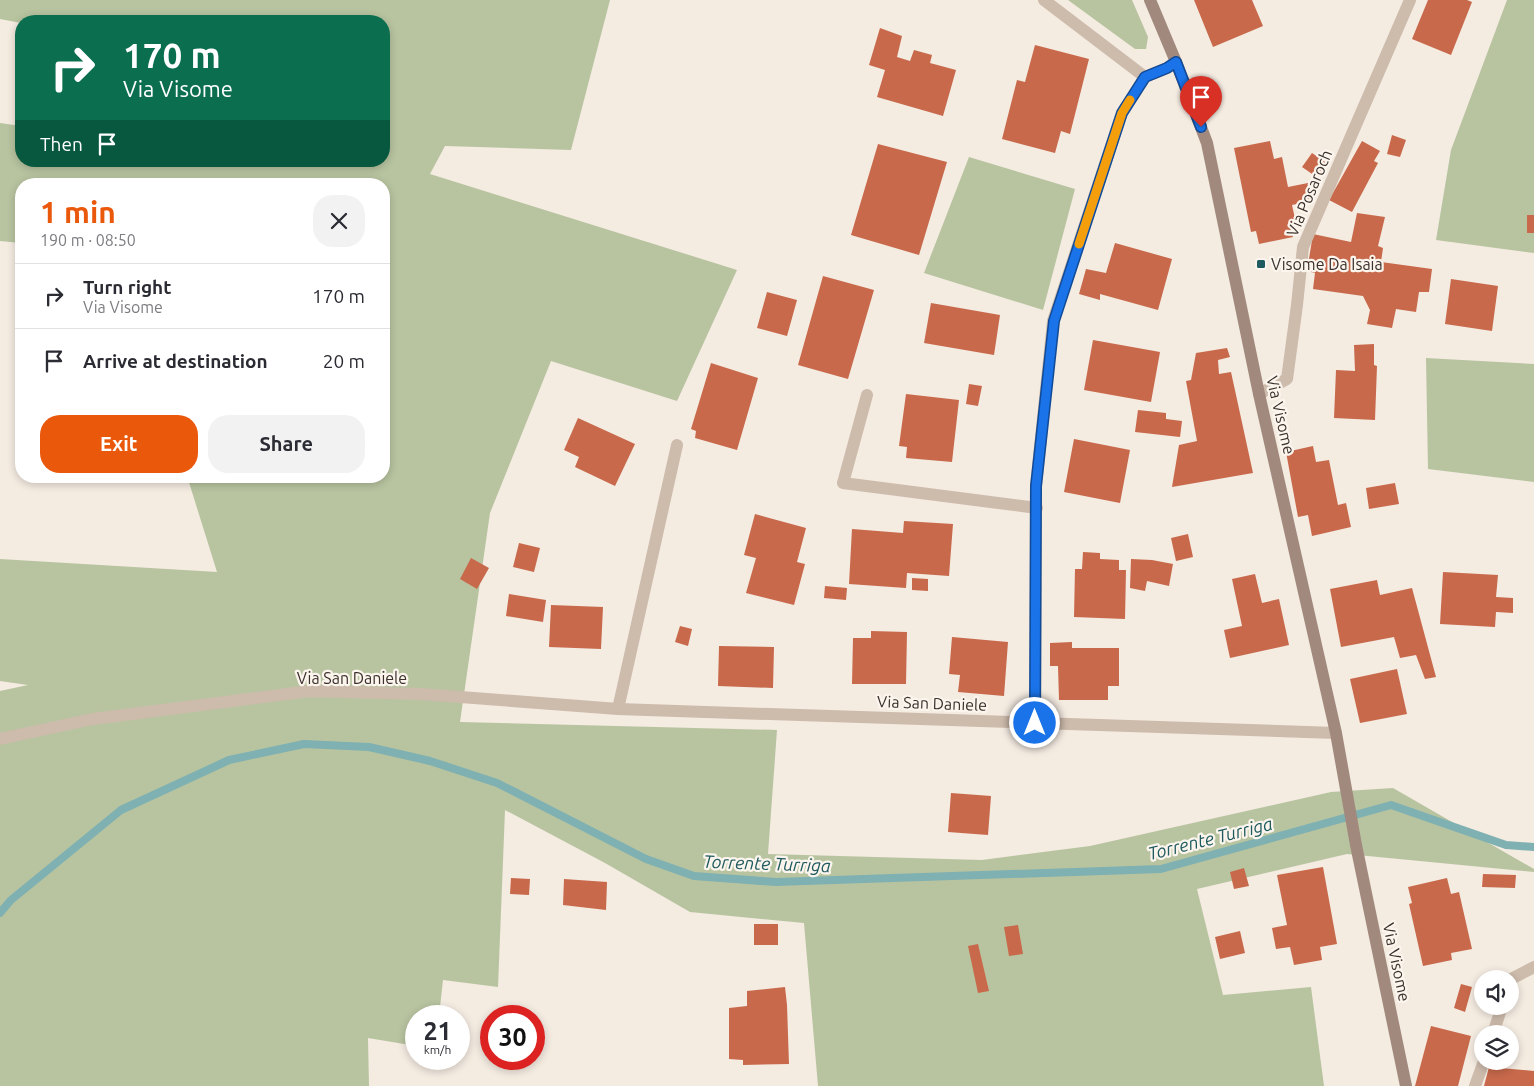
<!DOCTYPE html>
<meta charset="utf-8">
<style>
body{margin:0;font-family:Ubuntu,sans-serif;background:#f2f2f3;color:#2b2b33;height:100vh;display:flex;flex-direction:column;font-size:19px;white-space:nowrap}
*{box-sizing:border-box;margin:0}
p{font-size:16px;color:#7c7c81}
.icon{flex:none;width:28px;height:28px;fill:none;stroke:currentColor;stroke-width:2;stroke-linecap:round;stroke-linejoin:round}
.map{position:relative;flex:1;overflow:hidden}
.sheet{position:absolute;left:15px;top:178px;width:375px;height:305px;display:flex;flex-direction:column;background:#fff;border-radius:20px;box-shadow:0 2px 8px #0003}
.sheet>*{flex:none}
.banner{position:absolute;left:15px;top:15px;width:375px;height:152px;border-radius:20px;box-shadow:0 2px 8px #0003;background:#0b6e4f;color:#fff;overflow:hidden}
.buttons{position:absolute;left:1474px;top:970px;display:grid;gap:10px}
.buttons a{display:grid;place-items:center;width:45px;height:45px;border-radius:50%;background:#fff;box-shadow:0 2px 8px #0003;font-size:25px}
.speed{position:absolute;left:405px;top:1005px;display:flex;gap:10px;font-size:25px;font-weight:700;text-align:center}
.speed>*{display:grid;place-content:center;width:65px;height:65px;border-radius:50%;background:#fff;box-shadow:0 2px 8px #0003;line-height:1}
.speed small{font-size:12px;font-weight:400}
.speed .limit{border:8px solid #d22;background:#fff;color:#111}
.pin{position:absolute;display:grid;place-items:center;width:42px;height:42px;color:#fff;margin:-51px -21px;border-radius:50% 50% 50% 0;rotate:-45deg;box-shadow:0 0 5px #0007}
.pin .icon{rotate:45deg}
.me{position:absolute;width:55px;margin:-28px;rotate:0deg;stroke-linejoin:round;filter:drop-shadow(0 0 4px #0008)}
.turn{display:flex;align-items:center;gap:18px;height:105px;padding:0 25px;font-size:22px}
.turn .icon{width:65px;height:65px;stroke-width:2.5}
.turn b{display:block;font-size:35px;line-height:42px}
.then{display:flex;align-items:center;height:48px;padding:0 25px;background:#0003;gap:10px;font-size:19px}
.round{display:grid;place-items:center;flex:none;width:52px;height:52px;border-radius:20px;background:#f2f2f3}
.headline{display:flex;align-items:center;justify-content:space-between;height:85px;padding:0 25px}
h1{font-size:30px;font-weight:700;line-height:38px;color:#ea580c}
.primary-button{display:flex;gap:10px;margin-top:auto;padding:10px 25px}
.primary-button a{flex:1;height:58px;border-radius:20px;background:#ea580c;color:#fff;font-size:20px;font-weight:700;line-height:58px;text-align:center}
.primary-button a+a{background:#f2f2f3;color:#2b2b33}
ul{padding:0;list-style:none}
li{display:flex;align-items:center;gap:15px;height:65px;padding:0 25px;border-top:1px solid #e1e1e2}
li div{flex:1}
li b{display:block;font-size:19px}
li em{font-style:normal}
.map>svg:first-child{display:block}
</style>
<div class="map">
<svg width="1534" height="1086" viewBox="0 0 1534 1086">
<rect width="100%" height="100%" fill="#f4ebe1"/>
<path fill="#b8c4a0" d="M0,0H610L571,150L445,146L430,174L737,270L677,401L551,361L490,513L460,722L777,730L768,854L982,860L1090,846L1331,792L1393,788L1534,869V872L1347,854L1197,889L1223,995L1311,987L1324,1086H818L804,923L690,912L605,863L505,810L498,987L443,980L439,1016H416V1046L368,1038L369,1086H0V691L28,685L0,681V559L217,572L187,476H384V184H21V243L0,241V123L21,126V161H384V21H21V23L0,19Z
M1068,0H1132L1148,37L1146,49H1135Z
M1507,0H1534V253L1436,240L1451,150Z
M969,157L1075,189L1043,310L924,273Z
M1426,358L1534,364V482L1428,469Z"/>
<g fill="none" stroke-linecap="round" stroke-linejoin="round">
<path stroke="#7fb0b2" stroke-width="8" d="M0,913L11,900L121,810L229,760L304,744L369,747L430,761L497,783L646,859L694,876L776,882L1161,869L1391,805L1506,845L1534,847"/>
</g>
<path fill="#c8694b" d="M1194,0H1252L1263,26L1213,47Z
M1428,0H1467L1472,2L1451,55L1412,39Z
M880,28L902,36L897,57L910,61L914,50L932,55L930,63L956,70L943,116L877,97L885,70L869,65Z
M1035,45L1089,59L1070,134L1061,131L1055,153L1002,139L1017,80L1025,82Z
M1392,135L1406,140L1400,157L1387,154Z
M1270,141L1274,159L1282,157L1288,187L1308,183L1311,201L1292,205L1296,223L1290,224L1293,237L1259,244L1256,231L1251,232L1234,148Z
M1362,141L1380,151L1374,161L1378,163L1352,212L1329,200Z
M878,144L947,162L919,255L851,235Z
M1312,153L1328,164L1318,178L1302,167Z
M1357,213L1385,217L1378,246L1383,248L1381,262L1432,269L1429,292H1419L1416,312L1396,309L1392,328L1367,324L1370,310L1363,296L1313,289L1315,273L1307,271L1313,234L1351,242Z
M1527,215H1534V233H1527Z
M1115,243L1172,259L1158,310L1100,294V300L1079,294L1086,269L1106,273Z
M823,276L874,290L848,379L798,365Z
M1451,279L1498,286L1492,331L1445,324Z
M767,292L797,300L787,336L757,328Z
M931,303L1000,315L994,355L924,343Z
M1093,340L1160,352L1151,402L1084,390Z
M1374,344V365L1377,366L1375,420L1334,418L1336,370L1355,371L1354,345Z
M1227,348L1230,357L1218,360L1219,374L1231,372L1253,473L1172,487L1179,445L1197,441L1186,381L1191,380L1196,353Z
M711,363L758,378L737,450L695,438L696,431L691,429Z
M969,384L982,386L978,406L966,404Z
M906,394L959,400L952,462L906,458L907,447L899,446Z
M1138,410L1166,413V419L1182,421L1180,437L1135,432Z
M578,418L635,444L615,486L575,467L579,457L564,450Z
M1074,439L1130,450L1120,503L1064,492Z
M1313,446L1316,462L1329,460L1338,505L1346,503L1351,527L1312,536L1308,515L1298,517L1286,452Z
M1395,483L1399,504L1369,509L1366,488Z
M755,514L806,528L797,562L805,564L794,605L746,593L756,558L744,555Z
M904,521L953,524L949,576L907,573L906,588L849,584L852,529L903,533Z
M1188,534L1193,557L1176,561L1171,538Z
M519,543L540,548L534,572L513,567Z
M1083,552L1100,553V559L1119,560V570H1126L1125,619L1074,617L1075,569H1082Z
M471,558L489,568L477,589L460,579Z
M1131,559L1152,560L1173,564L1169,586L1147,581L1145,591L1130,588Z
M1443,572L1498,575L1496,597L1513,598V613L1496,612L1495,627L1440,624Z
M1255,574L1262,603L1279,599L1289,645L1230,658L1224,630L1242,626L1232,579Z
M912,578L928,579V591L912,590Z
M1377,580L1380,595L1412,588L1436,677L1425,679L1416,655L1400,658L1394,637L1341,647L1330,589Z
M825,586L847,588L846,600L824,598Z
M509,594L546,600L543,622L506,616Z
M551,605L603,607L601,649L549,647Z
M680,626L692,629L688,646L675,642Z
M871,631L907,632L906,684H852L853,638H871Z
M952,637L1008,642L1004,696L958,692L960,675L949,674Z
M1072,642V648H1119V686H1108V700H1059L1058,666H1050V643Z
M719,646L774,647L773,688L718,686Z
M1397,669L1407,714L1360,723L1350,679Z
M951,793L991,796L988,835L948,832Z
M1323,867L1337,944L1320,947L1322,960L1294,965L1290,947L1276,949L1272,928L1287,925L1277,875Z
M1244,868L1249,886L1234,889L1230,872Z
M1483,874L1516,875L1515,888L1482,887Z
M511,878L530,879L529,895L510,894Z
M1447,878L1451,894L1459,892L1472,949L1451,953L1452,960L1423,966L1409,904L1412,903L1408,887Z
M564,879L607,882L606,910L563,905Z
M754,924H778V945H754Z
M1018,925L1023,954L1009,956L1004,927Z
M1240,931L1245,953L1220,959L1215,937Z
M978,944L989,991L978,993L968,946Z
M1461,984L1472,987L1465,1012L1454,1008Z
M785,987L787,1005L789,1064L743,1065V1060L729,1059V1008L747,1006V991Z
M1431,1026L1471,1036L1458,1086H1415Z
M1489,1067L1534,1071V1086H1484Z"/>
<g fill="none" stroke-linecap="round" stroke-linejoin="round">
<path stroke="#cdbbac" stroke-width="12" d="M1044,0L1145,77
M867,395L843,483L1037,508
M618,709L677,445"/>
<path stroke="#cdbbac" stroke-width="12" d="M1259,394L1287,379L1297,305L1303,247L1410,0
M1035,723L1036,486L1053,321L1122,113L1145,77L1167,68L1176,62
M0,739L93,719L310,691L421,694L618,709L1336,733
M1510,982L1511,979L1534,967
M1493,1034L1502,1006
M1475,1086L1484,1061"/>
<path stroke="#a18a7d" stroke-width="12" d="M1150,0L1176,62L1207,143L1259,394L1336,733L1356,845L1406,1086"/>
</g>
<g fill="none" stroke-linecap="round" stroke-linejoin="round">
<g stroke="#114b97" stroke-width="12">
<path id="route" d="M1035,723L1036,486L1054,321L1122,113L1145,77L1167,68L1176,62L1201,127"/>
</g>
<use href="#route" stroke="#1a73e8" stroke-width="9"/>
<path stroke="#f59e0b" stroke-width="9" d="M1079,244L1122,113L1130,100"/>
</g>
<rect fill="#1f5a5e" stroke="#fbf5ee" stroke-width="2" x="1256" y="259" width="10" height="10" rx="2.5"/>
<g text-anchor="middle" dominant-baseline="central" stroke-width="4.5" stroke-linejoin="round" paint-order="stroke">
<g font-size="16" fill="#3b302b" stroke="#fbf5ee">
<text transform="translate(1309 193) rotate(-67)">Via Posaroch</text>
<text transform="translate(1281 415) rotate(77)">Via Visome</text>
<text x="352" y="678">Via San Daniele</text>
<text transform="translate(932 703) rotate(2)">Via San Daniele</text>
<text transform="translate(1397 962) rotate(78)">Via Visome</text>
</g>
<g font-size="16" fill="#3b302b" stroke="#fbf5ee" text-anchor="start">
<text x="1271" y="264">Visome Da Isaia</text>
</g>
<g font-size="18" font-style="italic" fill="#1f5a5e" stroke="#fbf5ee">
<text transform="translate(1210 838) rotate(-14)">Torrente Turriga</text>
<text transform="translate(767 863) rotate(2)">Torrente Turriga</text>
</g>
</g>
</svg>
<div class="buttons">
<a><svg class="icon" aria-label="sound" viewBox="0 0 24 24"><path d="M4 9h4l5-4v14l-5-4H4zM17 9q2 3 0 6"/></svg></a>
<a><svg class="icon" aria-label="layers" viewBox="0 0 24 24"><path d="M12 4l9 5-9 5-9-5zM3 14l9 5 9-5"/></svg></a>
</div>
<div class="speed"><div>21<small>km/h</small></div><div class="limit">30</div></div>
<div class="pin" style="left:1201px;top:127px;background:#d93025"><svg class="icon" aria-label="arrive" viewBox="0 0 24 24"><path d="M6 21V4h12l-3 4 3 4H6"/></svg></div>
<svg class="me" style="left:1035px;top:723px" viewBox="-20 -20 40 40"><circle r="17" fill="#1a73e8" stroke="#fff" stroke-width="3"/><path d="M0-11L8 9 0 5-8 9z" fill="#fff"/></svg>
<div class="banner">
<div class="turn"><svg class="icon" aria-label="right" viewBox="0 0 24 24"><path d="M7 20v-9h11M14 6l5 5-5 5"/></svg><div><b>170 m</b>Via Visome</div></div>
<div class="then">Then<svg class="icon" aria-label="arrive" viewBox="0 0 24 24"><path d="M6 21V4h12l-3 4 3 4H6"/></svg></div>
</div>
<section class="sheet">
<div class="headline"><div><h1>1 min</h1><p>190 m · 08:50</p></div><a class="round"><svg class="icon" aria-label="close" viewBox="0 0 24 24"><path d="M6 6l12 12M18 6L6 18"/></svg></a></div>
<ul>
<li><svg class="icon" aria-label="right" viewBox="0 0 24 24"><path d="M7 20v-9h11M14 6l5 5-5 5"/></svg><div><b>Turn right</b><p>Via Visome</p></div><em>170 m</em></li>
<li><svg class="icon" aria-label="arrive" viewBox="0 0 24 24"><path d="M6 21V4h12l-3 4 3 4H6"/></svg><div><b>Arrive at destination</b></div><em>20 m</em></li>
</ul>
<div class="primary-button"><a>Exit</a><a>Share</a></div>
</section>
</div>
